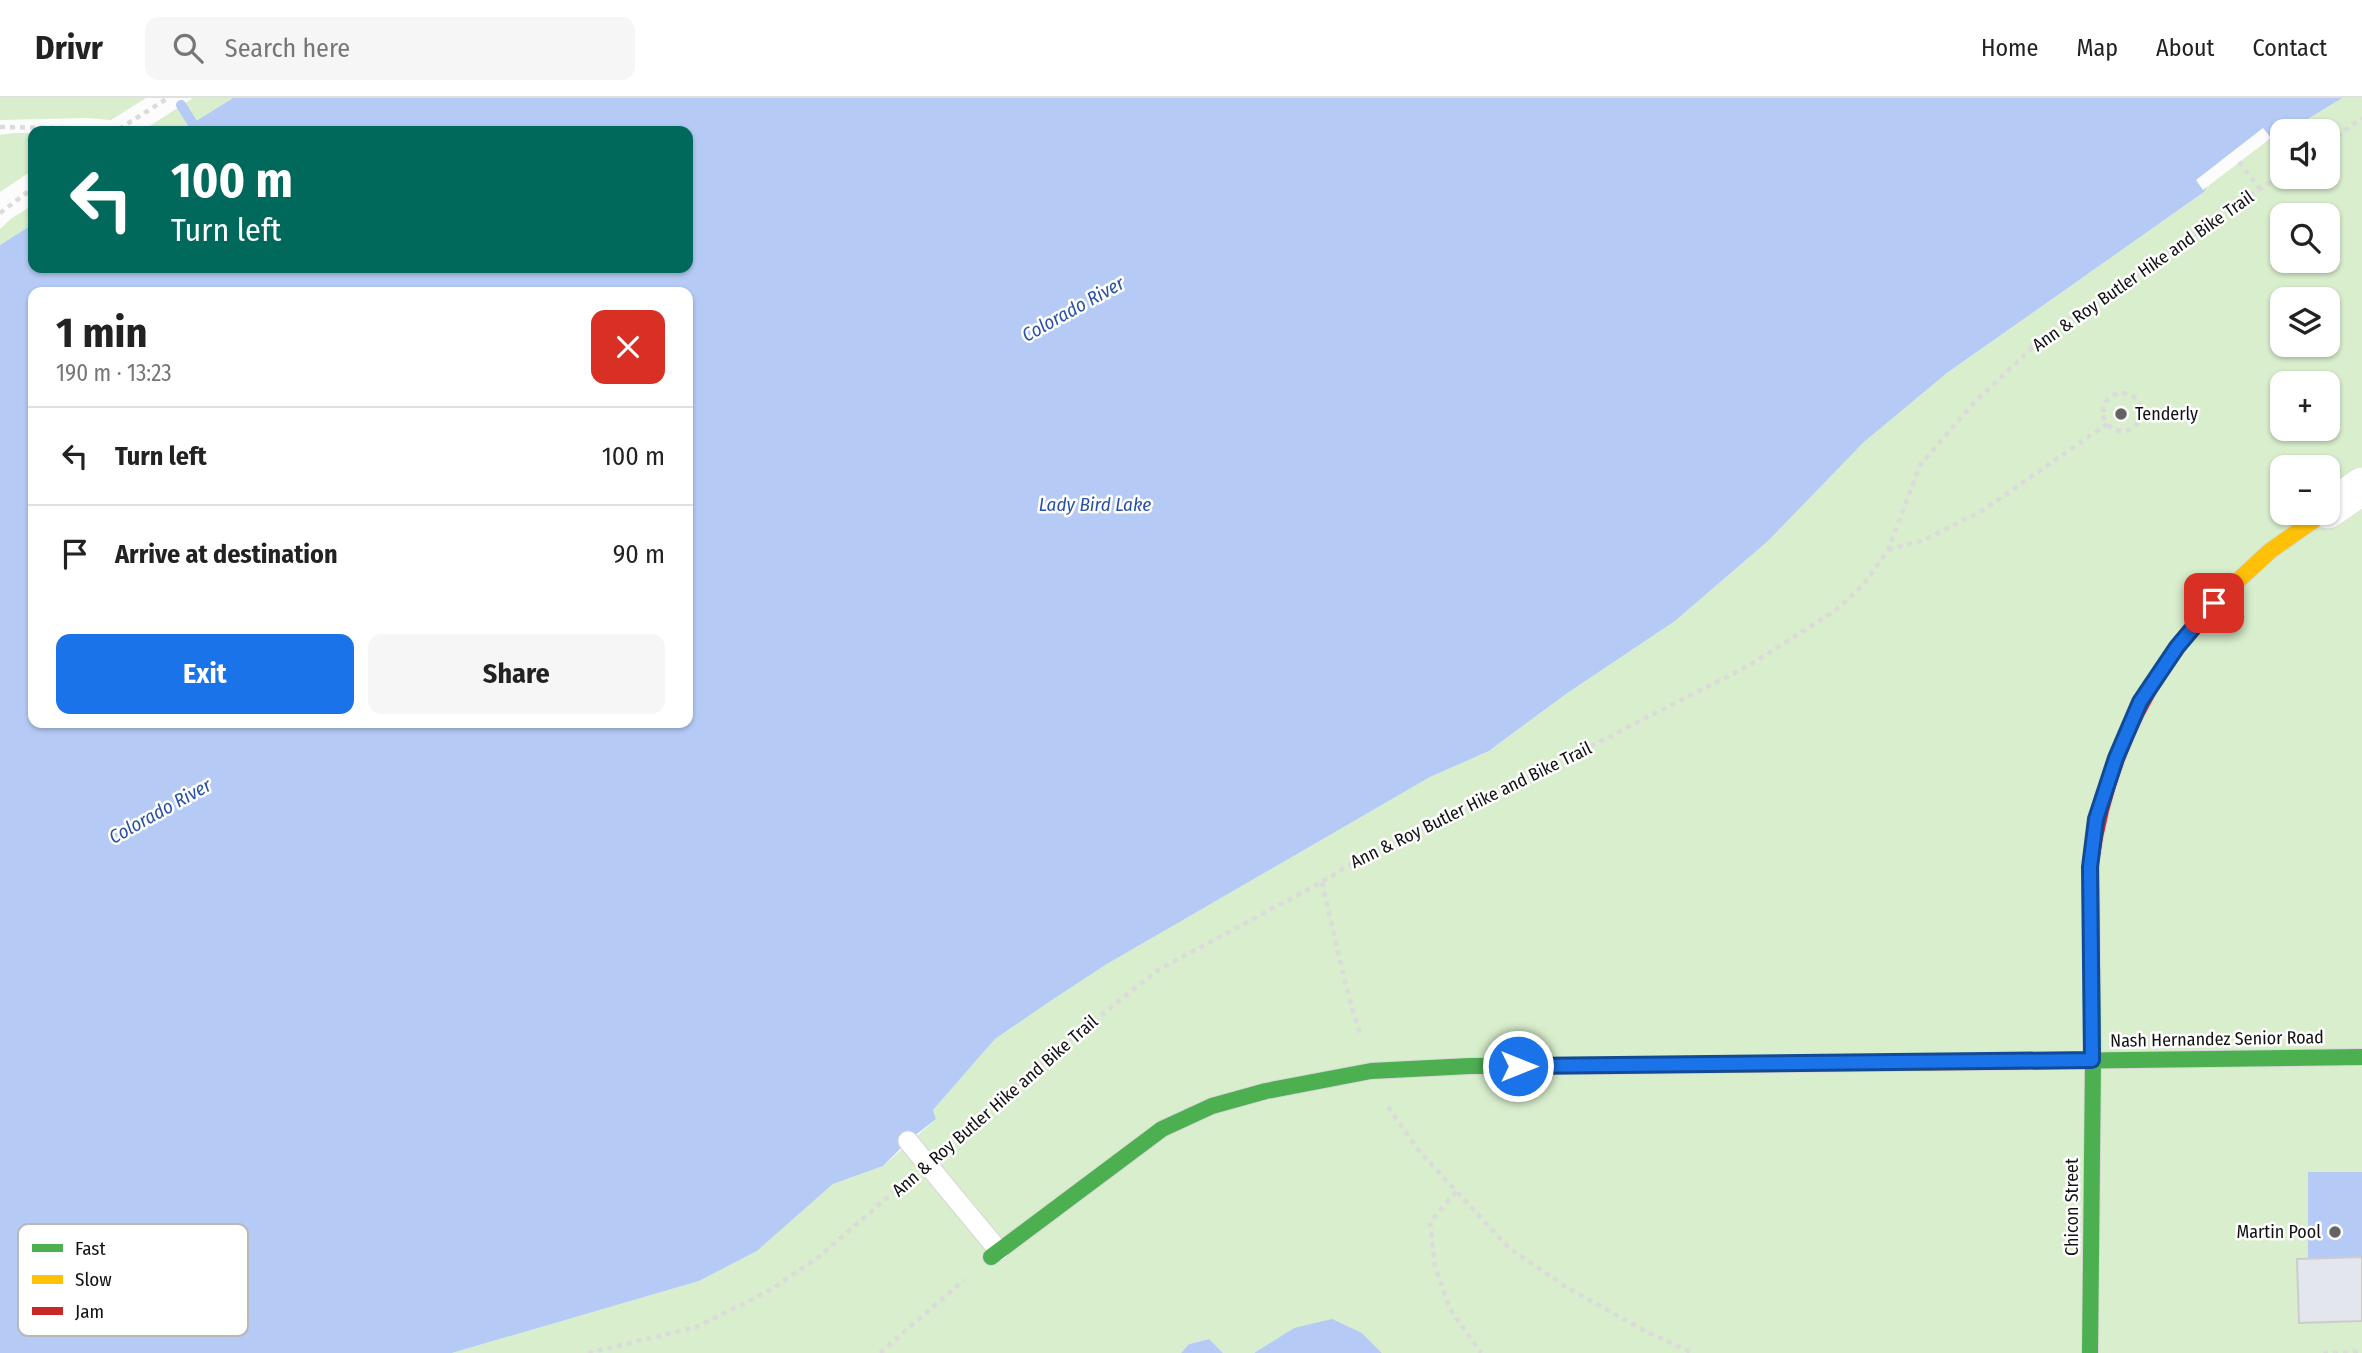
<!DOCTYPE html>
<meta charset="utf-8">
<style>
body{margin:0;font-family:"Fira Sans Condensed",sans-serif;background:#f6f6f6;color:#222;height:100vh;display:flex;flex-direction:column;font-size:26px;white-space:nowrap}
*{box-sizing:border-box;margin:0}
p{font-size:23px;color:#767676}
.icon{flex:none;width:38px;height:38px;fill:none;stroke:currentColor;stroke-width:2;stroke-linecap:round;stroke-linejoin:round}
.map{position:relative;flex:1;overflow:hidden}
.details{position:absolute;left:28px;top:189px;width:665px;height:441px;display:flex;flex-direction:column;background:#fff;border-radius:14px;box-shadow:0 2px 5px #0004}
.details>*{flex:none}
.guide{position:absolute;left:28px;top:28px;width:665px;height:147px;border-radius:14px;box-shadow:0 2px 5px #0004;background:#00695c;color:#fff;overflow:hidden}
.buttons{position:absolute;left:2270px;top:21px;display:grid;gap:14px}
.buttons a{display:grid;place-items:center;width:70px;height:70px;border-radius:14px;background:#fff;box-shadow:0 2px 5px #0004;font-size:35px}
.pin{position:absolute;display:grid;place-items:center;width:60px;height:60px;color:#fff;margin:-30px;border-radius:14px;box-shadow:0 4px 10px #0006}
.me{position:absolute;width:77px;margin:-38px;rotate:90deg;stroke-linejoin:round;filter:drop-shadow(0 0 5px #0008)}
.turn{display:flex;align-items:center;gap:24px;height:147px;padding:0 28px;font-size:32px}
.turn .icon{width:91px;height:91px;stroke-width:2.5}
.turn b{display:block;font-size:49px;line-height:60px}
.round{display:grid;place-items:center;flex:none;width:74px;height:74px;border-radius:14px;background:#f6f6f6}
.summary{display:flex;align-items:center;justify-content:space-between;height:119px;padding:0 28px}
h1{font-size:42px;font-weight:700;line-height:52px}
.cta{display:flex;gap:14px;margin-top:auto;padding:14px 28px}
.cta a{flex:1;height:80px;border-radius:14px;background:#1a73e8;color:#fff;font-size:28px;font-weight:700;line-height:80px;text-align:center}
.cta a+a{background:#f6f6f6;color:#222}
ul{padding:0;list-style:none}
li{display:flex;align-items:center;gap:21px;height:98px;padding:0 28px;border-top:2px solid #e0e0e0}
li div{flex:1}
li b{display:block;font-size:26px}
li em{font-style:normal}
header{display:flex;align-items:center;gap:42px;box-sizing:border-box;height:98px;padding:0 35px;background:#fff;border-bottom:2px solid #e0e0e0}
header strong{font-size:33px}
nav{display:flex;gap:38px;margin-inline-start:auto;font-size:24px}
.search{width:490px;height:63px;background:#f6f6f6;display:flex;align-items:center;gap:18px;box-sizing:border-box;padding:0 24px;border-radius:14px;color:#767676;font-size:26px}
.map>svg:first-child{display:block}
</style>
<header>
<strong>Drivr</strong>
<div class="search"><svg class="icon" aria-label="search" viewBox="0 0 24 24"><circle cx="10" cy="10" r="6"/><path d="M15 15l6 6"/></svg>Search here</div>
<nav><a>Home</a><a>Map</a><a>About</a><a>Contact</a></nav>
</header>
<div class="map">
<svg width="2362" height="1255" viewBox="0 0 2362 1255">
<rect width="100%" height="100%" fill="#fcfcfc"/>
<path fill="#d8eecc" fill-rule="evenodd" d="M0,0H146L111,22L85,20L0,22Z
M193,0H233L180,33H142Z
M2336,0H2362V1255H1382L1362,1235L1294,1230L1254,1255H1223L1208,1241L1189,1246L1181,1255H452L699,1183L757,1153L833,1086L883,1068L936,1021L933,1012L995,941L1052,902L1107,866L1430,679L1489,653L1566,596L1675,523L1768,443L1864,344L1947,275L2204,94C2218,70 2257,47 2282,36V79H2328V33H2288ZM2282,117H2328V163H2282ZM2282,201H2328V247H2282ZM2282,285H2328V331H2282ZM2282,369H2328V415H2282Z
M14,35H33V72L0,94V37Z
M33,107V126L0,147V131L12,120Z"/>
<path fill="#b5cbf6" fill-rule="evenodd" d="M233,0H2342L2288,33H2282V36C2257,47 2218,70 2204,94L1947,275L1864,344L1768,443L1675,523L1566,596L1489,653L1430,679L1107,866L1052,902L995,941L933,1012L936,1021L908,1043L883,1068L833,1086L757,1153L699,1183L452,1255H0V147L33,126V170H688V33H180ZM33,194H688V625H33Z
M2308,1074H2362V1194H2308Z
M1332,1221L1362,1235L1382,1255H1254L1294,1230Z
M1209,1241L1223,1255H1181L1189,1246Z"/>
<path fill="#fcfcfc" d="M2263,30L2271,40L2203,92L2196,82Z"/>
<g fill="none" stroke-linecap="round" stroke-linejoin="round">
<path stroke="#b5cbf6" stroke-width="10" d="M181,7L193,26"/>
</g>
<path fill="#e3e6ec" stroke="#ccc" stroke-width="2" d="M2362,1159V1223L2299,1225L2297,1161Z"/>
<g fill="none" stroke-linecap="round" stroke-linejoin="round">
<g stroke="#d8d8d8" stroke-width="21">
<path id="lane" d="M908,1043L999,1153"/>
</g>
<g stroke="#d8d8d8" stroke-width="38">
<path id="street" d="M2328,412L2362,388"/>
</g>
<g stroke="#d8d8d8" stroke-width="18">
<path id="fast" d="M1981,964L2362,959
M991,1159L1162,1031L1212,1008L1266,993L1371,973L1470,968H1589
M2090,1255L2093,962L2091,763"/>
</g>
<g stroke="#d8d8d8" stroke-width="18">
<path id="slow" d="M2232,488L2270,453L2324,415
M1589,968L1981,964"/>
</g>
<g stroke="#d8d8d8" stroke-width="18">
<path id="jam" d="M2091,763C2107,655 2152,563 2232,488"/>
</g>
<path stroke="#dbdbdb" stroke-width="4.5" stroke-dasharray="5 5" stroke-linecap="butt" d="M0,29L118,31
M119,31L168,0
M2328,44L2362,20
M2239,64L2260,91
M0,115L33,90
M2103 314a19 19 0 1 1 38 0a19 19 0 1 1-38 0Z
M1888,452L1924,442L1980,414L2107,326
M1322,784C1334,835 1344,886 1360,936
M1388,1009L1419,1053L1509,1150L1566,1189L1647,1234L1693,1255
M948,1046L1048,959L1158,872L1322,784L1360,760L1536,676L1748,568L1836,512L1864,486L1888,452L1920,367L1972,307L2038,244L2282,76
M1456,1094L1430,1124L1435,1168L1450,1211L1481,1255
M588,1255L696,1229L769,1193L820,1158L905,1084
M880,1255L964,1182
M2323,1255L2362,1254"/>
<use href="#lane" stroke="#fff" stroke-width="19"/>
<use href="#street" stroke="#fff" stroke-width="37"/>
<use href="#fast" stroke="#4caf50" stroke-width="16"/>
<use href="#slow" stroke="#ffc107" stroke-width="16"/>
<use href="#jam" stroke="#c62828" stroke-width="16"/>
</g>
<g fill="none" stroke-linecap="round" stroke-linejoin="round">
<g stroke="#114b97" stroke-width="18">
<path id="route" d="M1518,968L2092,962L2090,769L2096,721L2116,660L2140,604L2177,549L2214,505"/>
</g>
<use href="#route" stroke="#1a73e8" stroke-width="12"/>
</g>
<g fill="#646465" stroke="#fff" stroke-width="2.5">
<circle cx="2121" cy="316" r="7"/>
<circle cx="2335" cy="1134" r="7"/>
</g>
<g text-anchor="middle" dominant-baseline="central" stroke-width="5" stroke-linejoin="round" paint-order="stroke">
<g font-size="18" fill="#121213" stroke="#fff">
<text transform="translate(2143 173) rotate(-35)">Ann &amp; Roy Butler Hike and Bike Trail</text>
<text transform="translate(1471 707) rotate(-26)">Ann &amp; Roy Butler Hike and Bike Trail</text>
<text transform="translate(2217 941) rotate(-1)">Nash Hernandez Senior Road</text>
<text transform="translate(995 1008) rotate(-41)">Ann &amp; Roy Butler Hike and Bike Trail</text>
<text transform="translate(2072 1109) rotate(-90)">Chicon Street</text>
</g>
<g font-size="18" fill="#121213" stroke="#fff" text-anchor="start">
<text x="2135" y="316">Tenderly</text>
<text x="2321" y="1134" text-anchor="end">Martin Pool</text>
</g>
<g font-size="19" font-style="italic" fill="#2950a8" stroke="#fff">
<text transform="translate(1073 211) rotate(-29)">Colorado River</text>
<text x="1095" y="406">Lady Bird Lake</text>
<text transform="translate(160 713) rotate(-29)">Colorado River</text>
</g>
</g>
<rect x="18" y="1126" width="230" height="112" rx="10" fill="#fff" stroke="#b8b8b8" stroke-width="2"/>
<rect x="32" y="1146" width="31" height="8" fill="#4caf50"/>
<rect x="32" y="1177" width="31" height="9" fill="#ffc107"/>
<rect x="32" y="1209" width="31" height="8" fill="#c62828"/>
<g font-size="19" fill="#121213">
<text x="75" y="1157">Fast</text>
<text x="75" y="1188">Slow</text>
<text x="75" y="1220">Jam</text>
</g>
</svg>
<div class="buttons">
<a><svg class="icon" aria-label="sound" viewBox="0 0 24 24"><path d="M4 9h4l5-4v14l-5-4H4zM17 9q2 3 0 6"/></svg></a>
<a><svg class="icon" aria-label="search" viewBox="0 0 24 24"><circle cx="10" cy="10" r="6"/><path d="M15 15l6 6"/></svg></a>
<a><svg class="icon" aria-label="layers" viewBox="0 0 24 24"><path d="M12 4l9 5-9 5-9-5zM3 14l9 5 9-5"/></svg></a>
<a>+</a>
<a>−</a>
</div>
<div class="pin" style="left:2214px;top:505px;background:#d93025"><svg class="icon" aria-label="arrive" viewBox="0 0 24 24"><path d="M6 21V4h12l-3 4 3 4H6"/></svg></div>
<svg class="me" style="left:1518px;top:968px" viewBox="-20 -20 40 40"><circle r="17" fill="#1a73e8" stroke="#fff" stroke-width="3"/><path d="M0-11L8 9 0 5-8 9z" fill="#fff"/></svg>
<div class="guide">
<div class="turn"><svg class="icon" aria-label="left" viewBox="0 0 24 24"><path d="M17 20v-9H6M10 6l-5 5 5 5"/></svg><div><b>100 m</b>Turn left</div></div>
</div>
<section class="details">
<div class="summary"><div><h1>1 min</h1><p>190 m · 13:23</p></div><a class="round" style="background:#d93025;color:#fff"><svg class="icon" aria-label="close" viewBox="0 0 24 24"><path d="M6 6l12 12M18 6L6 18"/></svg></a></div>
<ul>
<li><svg class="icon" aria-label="left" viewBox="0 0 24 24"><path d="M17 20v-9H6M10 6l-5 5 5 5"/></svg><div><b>Turn left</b></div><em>100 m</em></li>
<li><svg class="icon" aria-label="arrive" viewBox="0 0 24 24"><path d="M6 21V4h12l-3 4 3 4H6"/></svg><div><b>Arrive at destination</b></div><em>90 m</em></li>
</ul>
<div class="cta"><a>Exit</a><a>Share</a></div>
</section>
</div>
